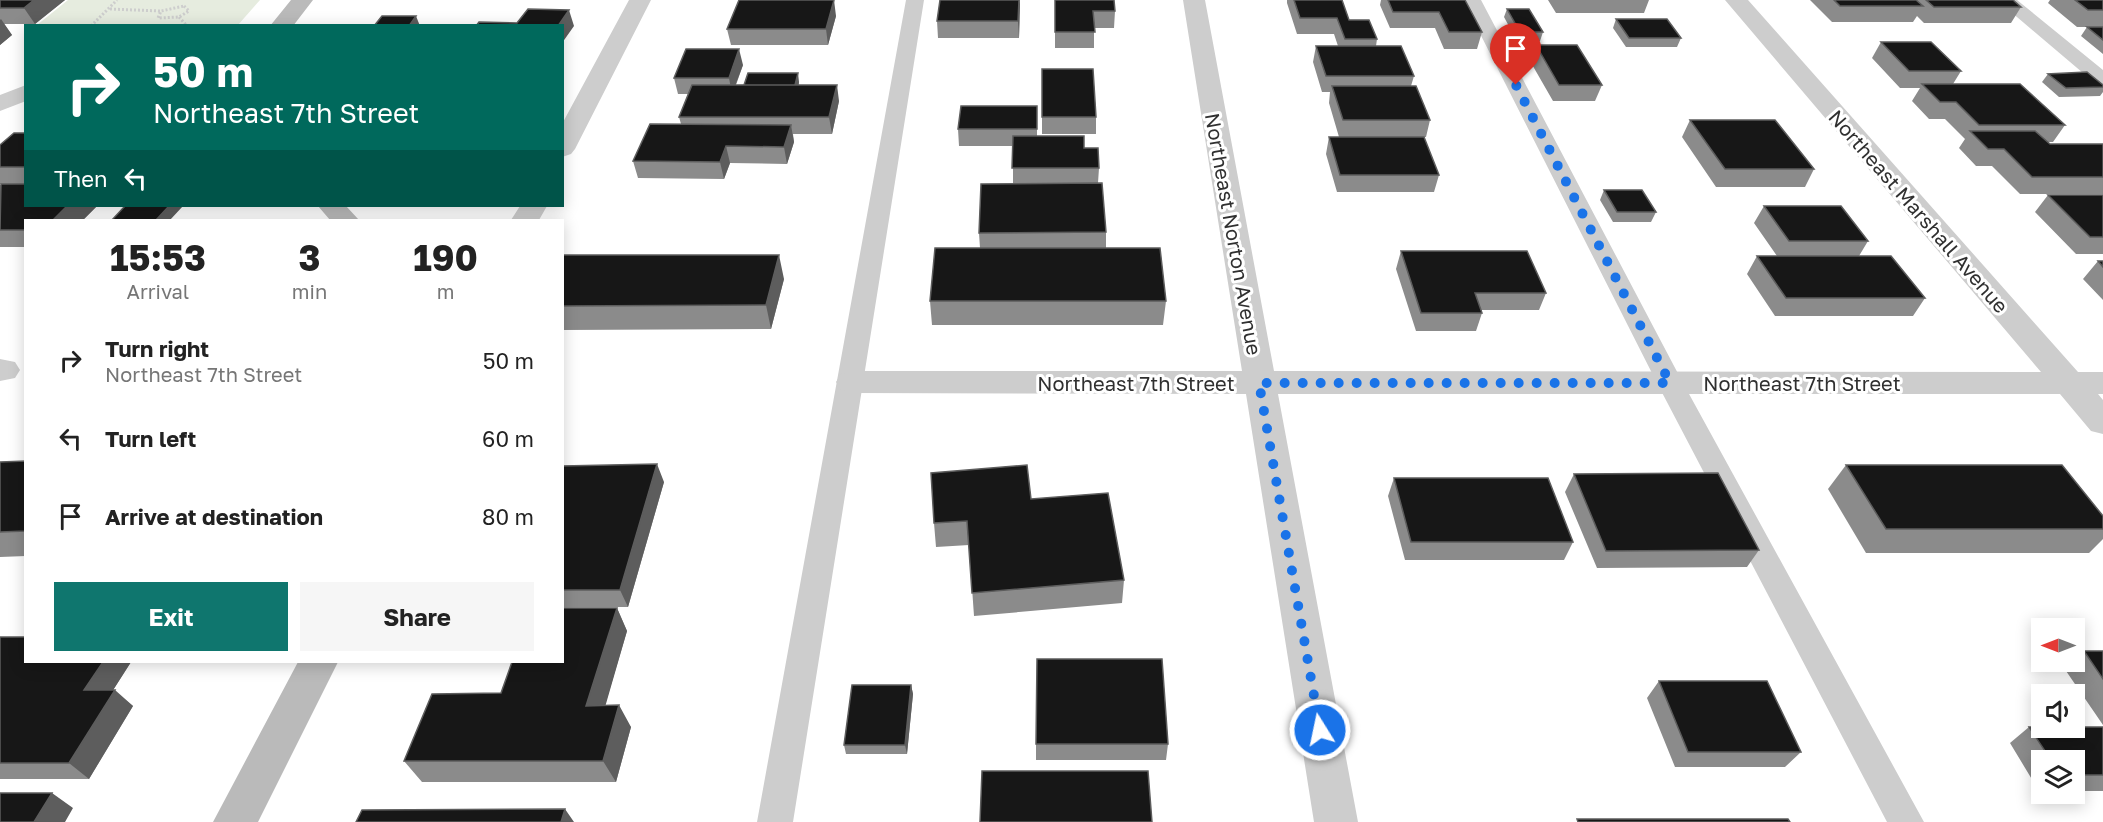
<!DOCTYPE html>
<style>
body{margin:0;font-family:"Golos Text",sans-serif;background:#f6f6f6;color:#222;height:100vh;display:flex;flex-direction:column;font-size:22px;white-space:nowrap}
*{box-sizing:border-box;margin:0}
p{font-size:20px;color:#767676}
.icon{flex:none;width:33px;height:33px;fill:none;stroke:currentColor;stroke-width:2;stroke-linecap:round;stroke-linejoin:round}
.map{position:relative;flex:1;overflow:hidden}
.panel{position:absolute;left:24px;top:219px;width:540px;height:444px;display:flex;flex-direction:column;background:#fff;border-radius:0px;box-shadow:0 3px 15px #0003}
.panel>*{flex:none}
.guide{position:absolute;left:24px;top:24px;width:540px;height:183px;border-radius:0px;box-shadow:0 3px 15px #0003;background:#00695c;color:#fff;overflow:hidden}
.needle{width:39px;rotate:270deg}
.tools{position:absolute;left:2031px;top:618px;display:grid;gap:12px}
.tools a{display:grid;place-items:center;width:54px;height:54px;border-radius:0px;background:#fff;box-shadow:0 3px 15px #0003;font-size:30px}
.pin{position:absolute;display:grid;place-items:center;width:51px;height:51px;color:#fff;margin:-62px -26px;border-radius:50% 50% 50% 0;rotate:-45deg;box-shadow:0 0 6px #0007}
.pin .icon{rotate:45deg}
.me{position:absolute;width:66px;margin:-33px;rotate:350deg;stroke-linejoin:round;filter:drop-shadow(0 0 4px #0008)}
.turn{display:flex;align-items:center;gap:21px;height:126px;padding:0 30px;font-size:27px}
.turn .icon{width:78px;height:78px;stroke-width:2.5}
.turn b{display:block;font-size:42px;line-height:51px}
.then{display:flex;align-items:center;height:57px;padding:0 30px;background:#0003;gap:12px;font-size:22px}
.eta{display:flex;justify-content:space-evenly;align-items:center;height:102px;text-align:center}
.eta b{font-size:36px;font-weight:700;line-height:42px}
.action{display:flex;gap:12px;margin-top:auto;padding:12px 30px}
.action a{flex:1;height:69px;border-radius:0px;background:#0f766e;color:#fff;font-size:24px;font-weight:700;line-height:69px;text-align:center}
.action a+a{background:#f6f6f6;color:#222}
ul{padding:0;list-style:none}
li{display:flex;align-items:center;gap:18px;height:78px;padding:0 30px}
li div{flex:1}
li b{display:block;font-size:22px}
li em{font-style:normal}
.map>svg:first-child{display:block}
</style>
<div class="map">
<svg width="2103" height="822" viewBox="0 0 2103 822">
<rect width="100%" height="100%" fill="#fff"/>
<path fill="#e6ecdf" d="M68,0H260L238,25H37Z"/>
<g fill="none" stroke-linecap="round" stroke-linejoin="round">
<path stroke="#cdcdcd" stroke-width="3" stroke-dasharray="2 2" stroke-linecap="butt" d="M184,6L189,11L179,17L158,18L161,11Z
M110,9L160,11
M179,17L187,26
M91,26L117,0"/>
<path fill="#cdcdcd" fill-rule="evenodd" d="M906,0H924L793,822H757Z
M1463,0H1481L1683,383L1924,822H1887L1657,383Z
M1997,0H2017L2103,70V86L2096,84Z"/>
<path fill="#cdcdcd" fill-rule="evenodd" d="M629,0H651L575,149L571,154L562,157V124Z
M1183,0H1205L1274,371L2041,372L1725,0H1748L2078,372H2103V394H2098L2103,400V434L2091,431L2060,394H1278L1358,822H1314L1246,394L852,393L841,390L836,382L841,374L852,371H1242Z
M26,85V101L0,111V95Z
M520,206H547L539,220H511Z
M0,359L15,362L20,370L15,378L0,381Z"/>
<path fill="#bababa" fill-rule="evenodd" d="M291,0H313L293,26H270Z
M318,206H346L359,220H330Z
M298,662H338L258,822H213Z"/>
</g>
<path fill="#8b8b8b" d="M0,0H65L35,24H4L12,35L0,45Z
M940,0H1020L1019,38H938L937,21Z
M1055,0L1115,11L1114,28H1094V48H1055Z
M1287,0H1342L1349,20L1377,39L1376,46L1414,76L1411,86L1430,120L1426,137H1339L1329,103L1330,92H1322L1313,62L1316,46H1338L1334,34H1297L1287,3Z
M1381,0H1465L1482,32L1477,49H1444L1435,28H1390L1380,5Z
M1548,0H1649L1644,13H1556Z
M1810,0H2013L2021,7L2011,23H1924L1917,16L1913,22H1832Z
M2050,0H2103V27H2077L2048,3Z
M1507,9L1543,32L1540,41H1517L1504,17Z
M836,16L828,45H731L727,29Z
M1616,19L1681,38L1677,47H1626L1613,28Z
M2087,27H2103V54L2081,36Z
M1881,42L1961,71L1953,84L2065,125L2053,142H2048L2050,144H2103V194H2020L1992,166H1976L1959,148L1965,139L1945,119H1929L1912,101L1920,88H1900L1872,58Z
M1536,45L1602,85L1595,101H1553L1530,61Z
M743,65L736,85L799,82V85L839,101L832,134H793L794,142L787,164L730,163L724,179L638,178L633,161L681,124L679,117L688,94H678L674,78Z
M1042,69L1096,117V134H1042Z
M2048,74L2103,85V92L2100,96L2059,97L2042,82Z
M1037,106V136L1084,148L1099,168L1098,183L1106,232V248L1166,301L1163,325H932L930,301L980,248L979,233L1013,184V146H959L958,129Z
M1690,120L1814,169L1805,187H1716L1682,137Z
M26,133V206H97L83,220H26V247H0V185L24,184H0V145Z
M1329,137L1439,175L1434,192H1337L1326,154Z
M1604,190L1656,212L1651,222H1613L1600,200Z
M2048,195H2103V254H2076L2035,212Z
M1764,206L1868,241L1859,256L1925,298L1913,316H1775L1747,274L1757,256H1777L1754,223Z
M1401,251L1546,293L1539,310H1482V313L1476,331H1416L1396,269Z
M562,255L784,279L771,329L562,330Z
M2098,261H2103V300L2083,279Z
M26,461V556L0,557V462Z
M1846,465L2103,516V539L2089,553H1866L1828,489Z
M562,466L664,482L628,607H562Z
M1574,474L1759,550L1747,567L1597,568L1565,492Z
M1394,478L1573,542L1564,560H1405L1388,496Z
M1031,499L1124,580L1122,603L974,616L969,545L936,547L934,523Z
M617,608L627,631L605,705L631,727L616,782H422L404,761L501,693Z
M0,637L131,662L113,690L133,706L89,779H0Z
M2084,651H2103V725L2064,668L2072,662H2074V659Z
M1659,681L1801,752L1785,767H1675L1647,698Z
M911,685L913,694L907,754H846L844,745Z
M2029,727H2103V791H2074V760H2042V791H2039L2010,743Z
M1036,744H1168L1166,760H1036Z"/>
<path fill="#5d5d5d" d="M34,0H65L35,24L24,8Z
M834,0L836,16L828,45L826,29Z
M1019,0L1020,4L1019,38L1018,21Z
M569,10L574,26L562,43V26H558Z
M416,16L420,26H409Z
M1,19L12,35L0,45V20Z
M739,49L743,65L732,94L729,78Z
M798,73L799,82L796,94L795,85Z
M837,85L839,101L832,134L829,117Z
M791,125L794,142L787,164L784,147Z
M726,146L730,163L724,179L720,162Z
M67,206H97L83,220H53Z
M169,206H183L170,220H156Z
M779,255L784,279L771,329L766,305Z
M657,464L664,482L628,607L620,590Z
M617,608L627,631L599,728L586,706Z
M103,662H131L103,706L84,690Z
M911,685L913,694L907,754L905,745Z
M115,690L133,706L89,779L69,763Z
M619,705L631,727L616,782L603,761Z
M52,793L73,808L65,822H34Z
M565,809L574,822H561Z"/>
<path fill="#171717" stroke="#5d5d5d" stroke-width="1.5" d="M0,0H34L24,8H0Z
M739,0H834L826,29H727Z
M940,0H1019L1018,21H937Z
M1055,0H1114L1115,11H1093L1095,32H1055Z
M1294,0H1342L1349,20H1369L1377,39H1345L1337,18H1300Z
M1388,0H1465L1482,32H1449L1439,12H1393Z
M1834,0H1916L1923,6H1840Z
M1926,0H2013L2021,7H1934Z
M2075,0H2103V10H2088Z
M528,9L569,10L558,26H476L479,22L517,23Z
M1507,9H1529L1543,32H1520Z
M382,16H416L409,26H374Z
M1616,19H1667L1681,38H1629Z
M2087,27H2103V40Z
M1881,42H1931L1961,71H1909Z
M1536,45H1577L1602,85H1559Z
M1316,46H1401L1414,76H1326Z
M686,49H739L729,78H674Z
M1042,69H1093L1096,117H1042Z
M2087,72L2103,85V87L2066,88L2048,74Z
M748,73H798L795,85H744Z
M1922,84H2020L2065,125H1979L1956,102H1940Z
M692,85H837L829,117H679Z
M1332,86H1416L1430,120H1343Z
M961,106H1037V129H958Z
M1690,120H1775L1814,169H1725Z
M650,124L791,125L784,147L726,146L720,162L633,161Z
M1970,131H2035L2050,144H2103V177H2032L2004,149H1988Z
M14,133H26V167H0V145Z
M1013,136H1084V148H1098L1099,168H1012Z
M1329,137H1424L1439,175H1340Z
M1102,183L1106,232L979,233L981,184Z
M1,184H26V206H67L53,220H26V230H0Z
M1604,190H1642L1656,212H1617Z
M2048,195H2103V237H2090Z
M125,206H169L156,220H112Z
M1764,206H1841L1868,241H1789Z
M935,248H1160L1166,301H930Z
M1401,251H1527L1546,293H1475L1482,313H1421Z
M562,255H779L766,305L562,306Z
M1757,256H1891L1925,298H1786Z
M2098,261H2103V267Z
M26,461V531L0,532V462Z
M657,464L620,590H562V466Z
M1027,465L1031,499L1108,493L1124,580L972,593L967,521L934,523L931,473Z
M1846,465H2062L2103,516V529H1886Z
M1718,473L1759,550L1606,551L1574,474Z
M1394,478H1548L1573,542H1411Z
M562,608H617L586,706L619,705L603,761H404L432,694L501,693L512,662H562Z
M0,637H26V662H103L84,690H115L69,763H0Z
M2084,651H2103V679Z
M1037,659H1162L1168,744H1036Z
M1659,681H1767L1801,752H1688Z
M852,685H911L905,745H844Z
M2029,727H2103V775H2074V760H2051Z
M982,771H1148L1152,822H980Z
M0,793H52L34,822H0Z
M565,809L561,822H356L362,810Z
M1577,819H1788L1790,822H1578Z"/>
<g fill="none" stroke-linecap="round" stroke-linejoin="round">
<path stroke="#1a73e8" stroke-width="10" stroke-dasharray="0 18" d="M1320,730L1259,383H1670L1516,85"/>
</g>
<g text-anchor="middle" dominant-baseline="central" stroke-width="6" stroke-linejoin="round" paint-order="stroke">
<g font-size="20" fill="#303030" stroke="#fff">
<text transform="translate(1919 211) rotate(49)">Northeast Marshall Avenue</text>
<text transform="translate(1234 234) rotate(80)">Northeast Norton Avenue</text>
<text x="1136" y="383">Northeast 7th Street</text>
<text x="1802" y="383">Northeast 7th Street</text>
</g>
</g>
</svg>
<div class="tools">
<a><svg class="needle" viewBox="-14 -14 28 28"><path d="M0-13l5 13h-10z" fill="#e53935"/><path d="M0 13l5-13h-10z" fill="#767676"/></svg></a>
<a><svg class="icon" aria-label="sound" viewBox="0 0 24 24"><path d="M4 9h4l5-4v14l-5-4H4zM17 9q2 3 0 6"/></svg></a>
<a><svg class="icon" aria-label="layers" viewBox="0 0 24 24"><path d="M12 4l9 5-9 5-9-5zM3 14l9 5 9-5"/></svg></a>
</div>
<div class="pin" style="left:1516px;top:85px;background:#d93025"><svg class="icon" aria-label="arrive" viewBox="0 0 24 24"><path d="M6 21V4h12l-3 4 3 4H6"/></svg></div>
<svg class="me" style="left:1320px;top:730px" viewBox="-20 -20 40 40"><circle r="17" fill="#1a73e8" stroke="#fff" stroke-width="3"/><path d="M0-11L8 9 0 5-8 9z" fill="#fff"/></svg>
<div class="guide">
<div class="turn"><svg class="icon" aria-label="right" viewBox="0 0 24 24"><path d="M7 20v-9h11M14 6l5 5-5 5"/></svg><div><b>50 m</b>Northeast 7th Street</div></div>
<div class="then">Then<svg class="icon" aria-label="left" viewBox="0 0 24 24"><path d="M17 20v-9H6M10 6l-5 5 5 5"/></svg></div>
</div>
<section class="panel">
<div class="eta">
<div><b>15:53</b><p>Arrival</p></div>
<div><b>3</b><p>min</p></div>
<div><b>190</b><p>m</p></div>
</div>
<ul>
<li><svg class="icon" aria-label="right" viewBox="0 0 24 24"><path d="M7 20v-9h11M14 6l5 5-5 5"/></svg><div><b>Turn right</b><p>Northeast 7th Street</p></div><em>50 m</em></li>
<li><svg class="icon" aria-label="left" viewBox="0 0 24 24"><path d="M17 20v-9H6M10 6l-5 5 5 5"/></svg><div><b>Turn left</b></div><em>60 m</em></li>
<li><svg class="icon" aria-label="arrive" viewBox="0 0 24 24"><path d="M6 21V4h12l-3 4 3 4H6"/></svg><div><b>Arrive at destination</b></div><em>80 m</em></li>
</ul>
<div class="action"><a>Exit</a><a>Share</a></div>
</section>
</div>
